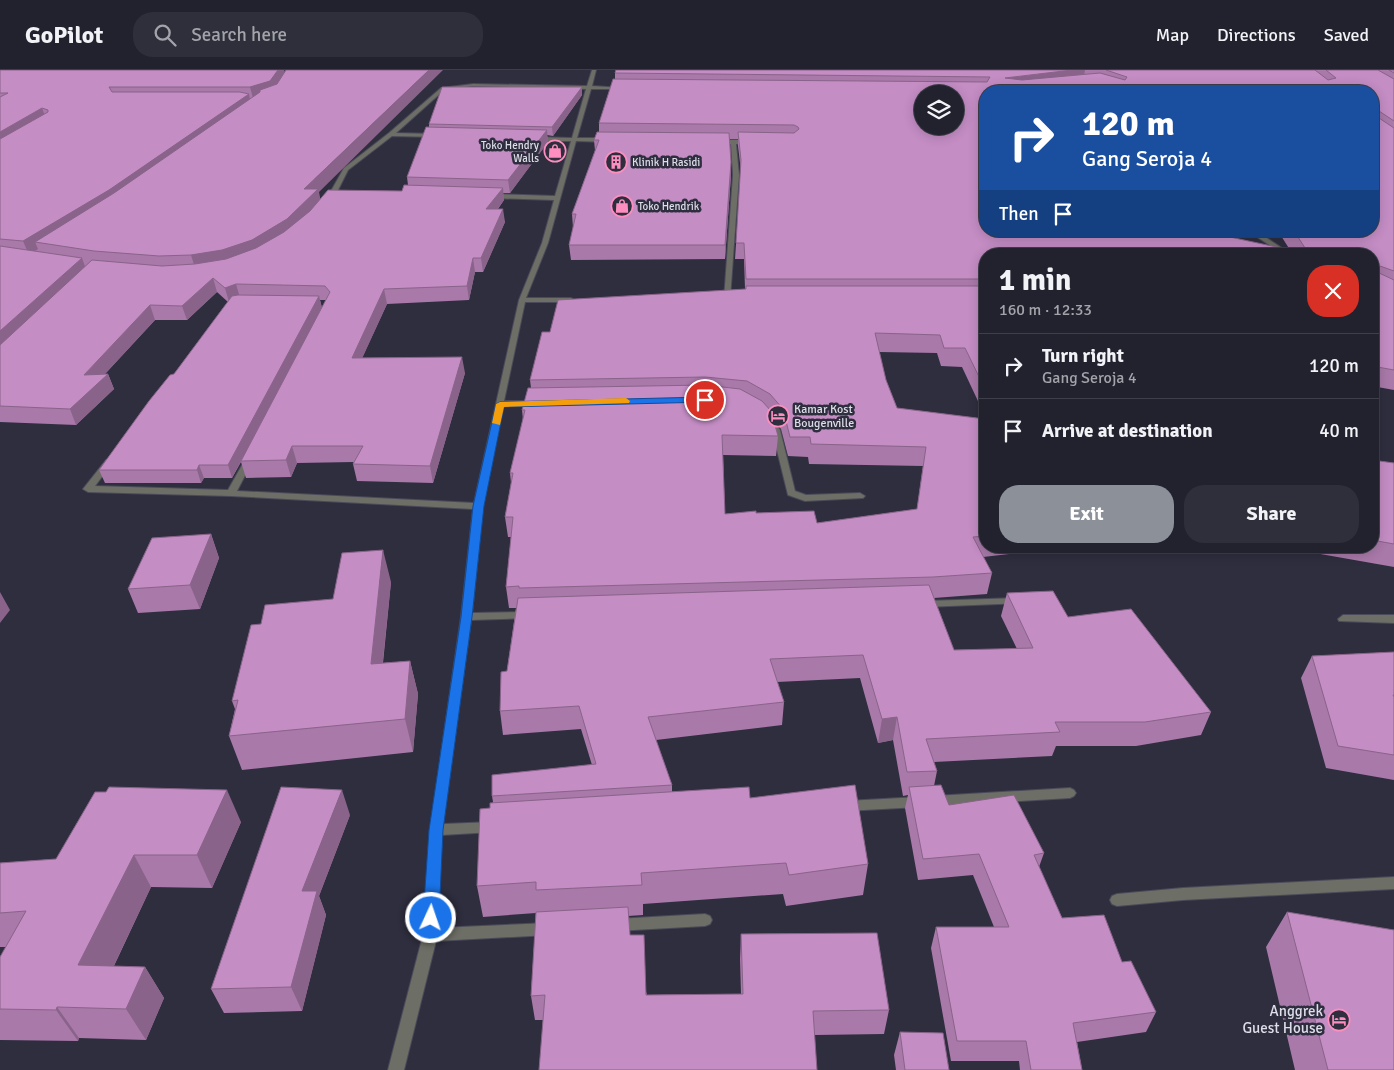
<!DOCTYPE html>
<meta charset="utf-8">
<style>
body{margin:0;font-family:Signika,sans-serif;background:#2e2f3b;color:#f1f3f6;height:100vh;display:flex;flex-direction:column;font-size:19px;white-space:nowrap}
*{box-sizing:border-box;margin:0}
p{font-size:16px;color:#a2a4aa}
.icon{flex:none;width:28px;height:28px;fill:none;stroke:currentColor;stroke-width:2;stroke-linecap:round;stroke-linejoin:round}
.map{position:relative;flex:1;overflow:hidden}
.details{position:absolute;left:979px;top:178px;width:400px;height:305px;display:flex;flex-direction:column;background:#22222f;border-radius:20px;box-shadow:0 2px 12px #0003,0 0 0 1px #3f3f4b}
.details>*{flex:none}
.top-card{position:absolute;left:979px;top:15px;width:400px;height:152px;border-radius:20px;box-shadow:0 2px 12px #0003,0 0 0 1px #3f3f4b;background:#1a4fa0;color:#fff;overflow:hidden}
.fabs{position:absolute;left:914px;top:15px;display:grid;gap:10px}
.fabs a{display:grid;place-items:center;width:50px;height:50px;border-radius:50%;background:#22222f;box-shadow:0 2px 12px #0003,0 0 0 1px #3f3f4b;font-size:25px}
.pin{position:absolute;display:grid;place-items:center;width:42px;height:42px;color:#fff;margin:-21px;border:2px solid #fff;border-radius:50%;box-shadow:0 1px 5px #0007}
.me{position:absolute;width:55px;margin:-28px;rotate:3deg;stroke-linejoin:round;filter:drop-shadow(0 0 4px #0008)}
.turn{display:flex;align-items:center;gap:18px;height:105px;padding:0 20px;font-size:22px}
.turn .icon{width:65px;height:65px;stroke-width:2.5}
.turn b{display:block;font-size:35px;line-height:42px}
.then{display:flex;align-items:center;height:48px;padding:0 20px;background:#0003;gap:10px;font-size:19px}
.round{display:grid;place-items:center;flex:none;width:52px;height:52px;border-radius:20px;background:#2e2f3b}
.summary{display:flex;align-items:center;justify-content:space-between;height:85px;padding:0 20px}
h1{font-size:30px;font-weight:700;line-height:38px}
.button{display:flex;gap:10px;margin-top:auto;padding:10px 20px}
.button a{flex:1;height:58px;border-radius:20px;background:#8c9099;color:#fff;font-size:20px;font-weight:700;line-height:58px;text-align:center}
.button a+a{background:#2e2f3b;color:#f1f3f6}
ul{padding:0;list-style:none}
li{display:flex;align-items:center;gap:15px;height:65px;padding:0 20px;border-top:1px solid #3f3f4b}
li div{flex:1}
li b{display:block;font-size:19px}
li em{font-style:normal}
header{display:flex;align-items:center;gap:30px;box-sizing:border-box;height:70px;padding:0 25px;background:#22222f;border-bottom:1px solid #3f3f4b}
header strong{font-size:24px}
nav{display:flex;gap:28px;margin-inline-start:auto;font-size:18px}
.search{width:350px;height:45px;background:#2e2f3b;display:flex;align-items:center;gap:12px;box-sizing:border-box;padding:0 18px;border-radius:20px;color:#a2a4aa;font-size:19px}
.map>svg:first-child{display:block}
</style>
<header>
<strong>GoPilot</strong>
<div class="search"><svg class="icon" aria-label="search" viewBox="0 0 24 24"><circle cx="10" cy="10" r="6"/><path d="M15 15l6 6"/></svg>Search here</div>
<nav><a>Map</a><a>Directions</a><a>Saved</a></nav>
</header>
<div class="map">
<svg width="1394" height="1000" viewBox="0 0 1394 1000">
<rect width="100%" height="100%" fill="#2e2e3f"/>
<g fill="none" stroke-linecap="round" stroke-linejoin="round">
<g stroke="#4a4a5a" stroke-width="2">
<path id="minor" d="M592,0H596L592,16L624,18L622,19H591L577,68H608L611,70L608,72L576,71L548,173L526,228H571L574,230L571,232H525L504,331H537L541,333L537,335L503,336L483,436L472,543L528,542L533,545L528,548L471,550L443,754L493,752L498,753L499,757L498,761L493,762L442,765L437,858L549,853L554,855L556,859L554,863L549,865L436,871L404,1000H388L423,865L430,760L461,547L473,439L231,426L88,422L83,419L106,390L109,389L113,392L95,416L228,420L246,388L250,385L254,388L237,421L474,433L519,230L542,173L554,130L490,128L487,126L490,124L555,126L571,71H535L532,69L535,67L572,68L586,19L473,16L444,20L396,63L435,64L437,67L392,66L348,100L337,122L329,131L324,130L331,121L344,98L389,63L441,18L473,14L587,16Z
M717,70H750L753,72L750,74H736L739,105L730,229L727,231L724,229L733,105L731,74L715,73Z
M1248,161H1256L1291,184H1283Z
M772,352L775,353L780,360L795,421L806,425L860,423L865,426L863,428L805,431L788,425L772,360L768,355Z
M1018,528L1022,529L1023,531L1022,533L925,537L920,534L925,531Z
M1343,545H1394V553L1339,551L1338,549Z
M1070,718L1074,720L1076,723L1074,726L1070,728L934,736L930,735L928,731L930,727L934,726Z
M919,727L923,728L925,732L923,736L919,737L846,741L842,740L840,736L842,732L846,731Z
M1394,807V819L1183,830L1117,836L1112,834L1110,830L1112,826L1117,824L1183,818Z
M705,844L710,846L712,850L710,854L705,856L616,861L611,859L609,855L611,851L616,849Z"/>
</g>
<use href="#minor" fill="#6d6e65" fill-rule="evenodd"/>
</g>
<path fill="#a979a9" fill-rule="evenodd" d="M0,0H284L320,129L402,121L408,115L407,107L429,57V54L582,17V25L553,66L547,65L548,72L510,123H503L504,130L498,139L505,152L483,202H475L469,230L387,234L362,288L465,303L433,413L357,411L353,394L354,392L297,393L291,407L246,408L241,392L232,408H204L201,413H105L99,400L174,304L228,232L217,222L187,250H155L105,304H108L114,319L76,355L0,352ZM320,230H326L322,238Z
M616,0H1394V320L1372,316V184H985V346L962,297L941,296L937,283L879,282L886,310L897,338L985,349V476H1029L1027,482L983,487L992,503L987,524L934,528L954,580L1017,579L1001,546L1007,523L1068,547L1211,642L1201,665L1136,676H1056L1052,686L934,692L937,701L934,716L949,735L1044,783L1039,797L1062,848L1122,892L1156,942L1146,962L1077,972L1082,1000H1020L1019,991H951L931,878L936,857H994L973,805L918,810L905,738L908,725L903,726L893,670L878,673L860,608L777,612L784,632L782,655L656,670L672,715V722L750,728L868,794L863,825L786,836L783,824L643,834V845L628,846L630,865L647,925L741,924L740,889L741,864L889,940L884,964L815,965L543,950H535L531,926L536,843L483,847L477,816L490,738L493,732L492,726L592,695L581,659L503,665L500,641L507,601L516,538H509L506,517L511,467H508L505,447L511,413L510,403L523,350L522,340L531,318L530,310L550,262L745,219L744,189H735L741,101L738,76V69H730L731,105L725,189L571,190L569,175L573,158L572,144L595,81L594,70L599,62V53L615,9V3ZM985,21H1372V161H1278L1290,180L985,161ZM773,348L781,359L788,386L808,387L809,394L923,396L917,439L817,453L756,443L725,444L723,385L776,386L778,366Z
M1372,390L1394,393V497L1275,476H1372Z
M211,464L219,488L200,539L138,543L128,519Z
M391,512L383,593L410,591L418,624L413,682L242,700L229,666L235,639L232,631L261,554L333,529Z
M1394,582V710L1326,698L1301,608L1312,586Z
M350,745L319,826L326,845L302,941L224,943L211,919Z
M241,752L212,818L151,817L114,896L145,897L164,928L146,970L79,968L78,971L0,970V887L6,877H0V793L56,789Z
M1287,842L1394,1000H1295L1266,877Z
M900,962L949,1000H896L894,985Z"/>
<path fill="#896389" d="M278,0H284L285,3L273,21L253,28L250,17Z
M429,0H443L319,122L321,133L256,185L196,201L191,185L304,119Z
M1072,0H1085L1083,11L1003,21L1005,8Z
M582,17V25L553,66L552,57Z
M249,24L251,35L47,174L35,172L38,179L29,185L23,171Z
M42,38L46,49L0,77V62Z
M547,60L548,72L510,123L508,110Z
M731,92V105L725,189V175Z
M503,118L504,130L488,152L486,139Z
M503,139L505,152L483,202L481,188Z
M82,188L87,202L0,282V261Z
M473,188L475,202L469,230L467,216Z
M213,208L217,222L187,250L182,236Z
M236,214L240,228L229,232L225,218Z
M384,219L387,234L355,304L352,288Z
M319,226L322,238L232,408L228,395Z
M150,235L155,250L91,319L108,304L114,319L76,355L70,339L84,305Z
M462,287L465,303L433,413L430,396Z
M292,376L297,393L291,407L286,390Z
M199,395L204,408L201,413L197,400Z
M211,464L219,488L200,539L190,515Z
M383,480L391,512L379,628L371,594Z
M0,522L10,540L0,553Z
M410,591L418,624L413,682L405,649Z
M897,647L893,670L878,673L882,649Z
M227,720L241,752L212,818L197,785Z
M342,720L350,745L319,826L326,845L302,941L291,917L302,821Z
M134,785L151,817L99,927L78,895Z
M145,897L164,928L146,970L126,939Z
M57,937L79,968L78,971L56,940Z"/>
<path fill="#c48dc4" stroke="#896389" fill-rule="evenodd" d="M0,0H278L270,11L250,17H109L112,22H240L249,24L109,120L23,171L0,169V69L48,42V40L42,38L0,62V27L8,23H0Z
M286,0H429L304,119H318L287,149L252,170L222,180L191,185L159,186L94,181L35,172L114,123L260,22V20L277,14Z
M616,0H1072L1005,8L1022,10L1100,3L1125,10L1127,7L1106,0H1315L1328,10L1336,8L1326,0H1378L1394,9V51L1376,39V46L1394,58V201L1380,196L1377,202L1394,210V300L1372,296V184H1309L1294,161H1372V21H985V161H1202L1309,184H985V209H746L744,173H736L741,90L738,62L794,63L799,59L798,57L794,55L599,53L613,9L987,12L990,7L615,3ZM922,24H955V56H922Z
M1389,0H1394V3Z
M442,17H582L552,57L429,54Z
M426,57L547,60L508,110L407,107Z
M597,62L729,63L731,92L725,175H569L576,144H572L599,70H594Z
M404,115L503,118L486,139H503L481,188H473L467,216L384,219L352,288L462,287L430,396L353,394L363,376H292L286,390L241,391L330,222L325,216L236,214L225,218L213,208L182,236L150,235L84,305L108,304L70,339L0,336V275L92,190L162,196L195,194L226,189L256,178L284,162L310,141L328,120L402,121Z
M0,176L82,188L0,261Z
M746,216H985V319L965,278H944L940,265L875,263L886,310L897,338L985,349V466L973,467L992,503L933,507L519,518V516L506,517L513,447H505L513,403H510L525,340H522L528,318L705,315L740,319L762,331L771,341L778,366L722,365L725,444L756,441V443L814,441L817,453L917,439L926,377L811,374L810,367H790L783,339L770,324L747,311L705,307L530,310L542,262H550L558,230L746,219Z
M238,225L319,226L228,395H199L197,400H99L149,331L170,305L174,304L232,226Z
M1372,390L1394,393V474L1372,470Z
M211,464L190,515L128,519L152,468Z
M383,480L371,594L410,591L405,649L229,666L238,630L232,631L251,555L261,554L265,535L333,529L342,483Z
M929,515L954,580L1033,578L1007,523L1053,521L1068,547L1131,539L1211,642L1145,652H1055L1060,662L926,669L937,701L907,702L897,647L882,649L863,585L770,589L784,632L648,647L672,715L492,726V705L596,694L579,636L500,641L501,602L507,601L518,528Z
M1394,582V625H1393L1394,627V685L1338,676L1312,586Z
M855,715L868,794L789,805L786,793L641,803L642,815L536,820V812L477,816L480,739L490,738V733L749,717L750,728Z
M941,715L949,735L1014,725L1044,783L1034,785L1062,848L1104,845L1122,892L1131,891L1156,942L1073,953L1082,1000H1031L1026,971H957L936,857H1009L979,784L923,789L909,717Z
M109,717L227,720L197,785H134L78,895L145,897L126,939L57,937L56,940L0,939V887L26,841L0,843V793L56,789L95,722H106Z
M281,717L342,720L302,821H317L291,917L211,919Z
M628,837L630,865H644L646,925L743,924L741,864L877,863L889,940L813,941L817,1000H539L545,925L531,926L536,842Z
M1287,842L1394,860V1000H1328Z
M900,962L943,963L949,1000H905Z"/>
<path fill="#1a73e8" stroke="#114b97" d="M705,327L710,330L709,332L504,337L484,436L472,547L443,760L439,848L436,852L431,854L425,852L423,848L429,760L461,547L473,436L496,334L500,332Z"/>
<path fill="#f59e0b" d="M626,328L630,331L629,333L504,337L500,355L492,353L496,334L500,332Z"/>
<defs>
<g id="shop-ring" transform="scale(1.125)"><circle r="9.5" fill="#2e2e3f" stroke="#fd8ebf" stroke-width="1.5"/><path d="M-5-2.5h2.3a2.7 3.5 0 0 1 5.4 0H5L5.5 6h-11ZM-1.5-2.5h3a1.5 2.3 0 0 0-3 0Z" fill="#fd8ebf"/></g>
<g id="building-ring" transform="scale(1.125)"><circle r="9.5" fill="#2e2e3f" stroke="#fd8ebf" stroke-width="1.5"/><path d="M-4-6H4V6H1V3H-1V6H-4ZM-2.5-4.3h1.7v1.8h-1.7ZM.8-4.3h1.7v1.8H.8ZM-2.5-1h1.7V.8h-1.7ZM.8-1h1.7V.8H.8Z" fill="#fd8ebf"/></g>
<g id="hotel-ring" transform="scale(1.125)"><circle r="9.5" fill="#2e2e3f" stroke="#fd8ebf" stroke-width="1.5"/><path d="M-6-4.5h1.5V1H6V5H4.5V3h-9V5H-6ZM-4 0a1.8 1.8 0 1 1 3.6 0ZM.5 0V-2.5h3Q6-2.5 6 0Z" fill="#fd8ebf"/></g>
</defs>
<g fill-rule="evenodd">
<use href="#shop-ring" x="555" y="81"/>
<use href="#building-ring" x="616" y="92"/>
<use href="#shop-ring" x="622" y="136"/>
<use href="#hotel-ring" x="778" y="346"/>
<use href="#hotel-ring" x="1339" y="950"/>
</g>
<g text-anchor="middle" dominant-baseline="central" stroke-width="5" stroke-linejoin="round" paint-order="stroke">
<g font-size="11" fill="#dedeea" stroke="#2e2e3f" text-anchor="start">
<text x="539" y="75" text-anchor="end">Toko Hendry<tspan x="539" dy="13">Walls</tspan></text>
<text x="632" y="92">Klinik H Rasidi</text>
<text x="638" y="136">Toko Hendrik</text>
</g>
<g font-size="12" fill="#dedeea" stroke="#2e2e3f" text-anchor="start">
<text x="794" y="339">Kamar Kost<tspan x="794" dy="14">Bougenville</tspan></text>
</g>
<g font-size="15" fill="#dedeea" stroke="#2e2e3f" text-anchor="end">
<text x="1323" y="941">Anggrek<tspan x="1323" dy="17">Guest House</tspan></text>
</g>
</g>
</svg>
<div class="fabs">
<a><svg class="icon" aria-label="layers" viewBox="0 0 24 24"><path d="M12 4l9 5-9 5-9-5zM3 14l9 5 9-5"/></svg></a>
</div>
<div class="pin" style="left:705px;top:330px;background:#d93025"><svg class="icon" aria-label="arrive" viewBox="0 0 24 24"><path d="M6 21V4h12l-3 4 3 4H6"/></svg></div>
<svg class="me" style="left:431px;top:848px" viewBox="-20 -20 40 40"><circle r="17" fill="#1a73e8" stroke="#fff" stroke-width="3"/><path d="M0-11L8 9 0 5-8 9z" fill="#fff"/></svg>
<div class="top-card">
<div class="turn"><svg class="icon" aria-label="right" viewBox="0 0 24 24"><path d="M7 20v-9h11M14 6l5 5-5 5"/></svg><div><b>120 m</b>Gang Seroja 4</div></div>
<div class="then">Then<svg class="icon" aria-label="arrive" viewBox="0 0 24 24"><path d="M6 21V4h12l-3 4 3 4H6"/></svg></div>
</div>
<section class="details">
<div class="summary"><div><h1>1 min</h1><p>160 m · 12:33</p></div><a class="round" style="background:#d93025;color:#fff"><svg class="icon" aria-label="close" viewBox="0 0 24 24"><path d="M6 6l12 12M18 6L6 18"/></svg></a></div>
<ul>
<li><svg class="icon" aria-label="right" viewBox="0 0 24 24"><path d="M7 20v-9h11M14 6l5 5-5 5"/></svg><div><b>Turn right</b><p>Gang Seroja 4</p></div><em>120 m</em></li>
<li><svg class="icon" aria-label="arrive" viewBox="0 0 24 24"><path d="M6 21V4h12l-3 4 3 4H6"/></svg><div><b>Arrive at destination</b></div><em>40 m</em></li>
</ul>
<div class="button"><a>Exit</a><a>Share</a></div>
</section>
</div>
